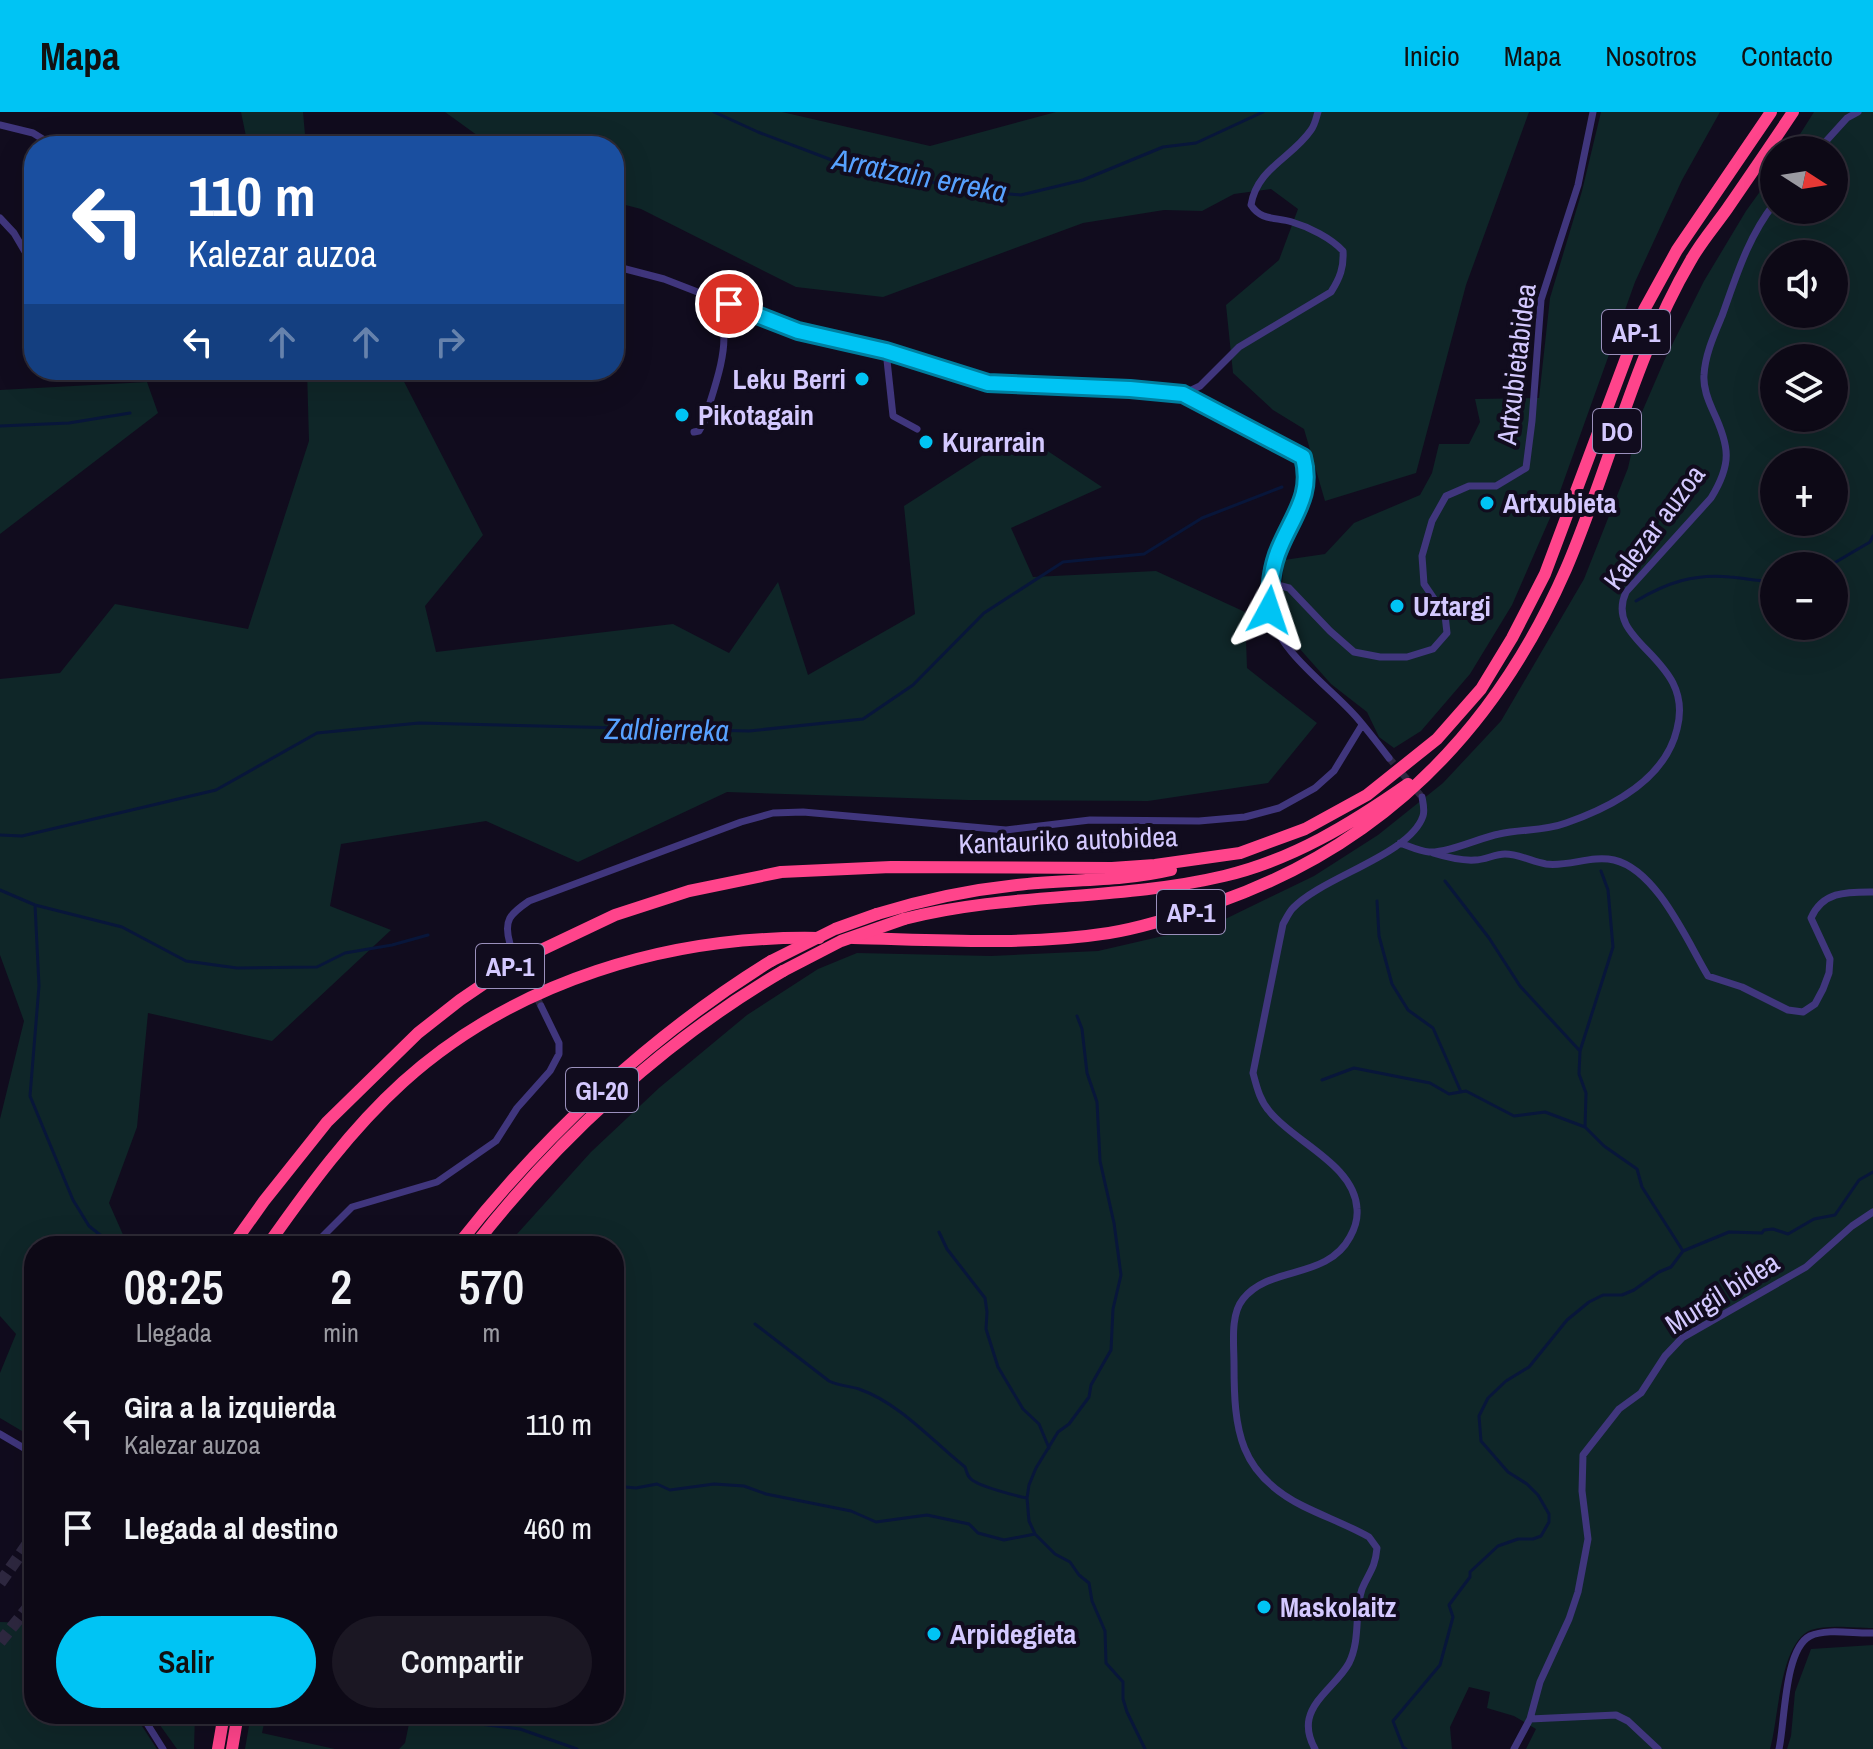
<!DOCTYPE html>
<html lang="es">
<meta charset="utf-8">
<style>
body{margin:0;font-family:"Archivo Narrow",sans-serif;background:#1b1723;color:#f1f3f6;height:100vh;display:flex;flex-direction:column;font-size:30px;white-space:nowrap}
*{box-sizing:border-box;margin:0}
p{font-size:26px;color:#9a9aa1}
.icon{flex:none;width:44px;height:44px;fill:none;stroke:currentColor;stroke-width:2;stroke-linecap:round;stroke-linejoin:round}
.map{position:relative;flex:1;overflow:hidden}
.sheet{position:absolute;left:24px;top:1124px;width:600px;height:488px;display:flex;flex-direction:column;background:#0d0916;border-radius:32px;box-shadow:0 8px 32px #0002,0 0 0 2px #2d2a35}
.sheet>*{flex:none}
.hud{position:absolute;left:24px;top:24px;width:600px;height:244px;border-radius:32px;box-shadow:0 8px 32px #0002,0 0 0 2px #2d2a35;background:#1a4fa0;color:#fff;overflow:hidden}
.needle{width:52px;rotate:102deg}
.tools{position:absolute;left:1760px;top:24px;display:grid;gap:16px}
.tools a{display:grid;place-items:center;width:88px;height:88px;border-radius:50%;background:#0d0916;box-shadow:0 8px 32px #0002,0 0 0 2px #2d2a35;font-size:40px}
.pin{position:absolute;display:grid;place-items:center;width:68px;height:68px;color:#fff;margin:-34px;border:4px solid #fff;border-radius:50%;box-shadow:0 2px 8px #0007}
.me{position:absolute;width:88px;margin:-44px;rotate:5deg;stroke-linejoin:round;filter:drop-shadow(0 0 6px #0008)}
.turn{display:flex;align-items:center;gap:28px;height:168px;padding:0 32px;font-size:36px}
.turn .icon{width:104px;height:104px;stroke-width:2.5}
.turn b{display:block;font-size:56px;line-height:68px}
.lanes{display:flex;align-items:center;height:76px;padding:0 32px;background:#0003;justify-content:center;gap:40px;direction:ltr}
.lanes .off{opacity:.35}
.eta{display:flex;justify-content:space-evenly;align-items:center;height:136px;text-align:center}
.eta b{font-size:48px;font-weight:600;line-height:56px}
.button{display:flex;gap:16px;margin-top:auto;padding:16px 32px}
.button a{flex:1;height:92px;border-radius:48px;background:#00c4f4;color:#111;font-size:32px;font-weight:600;line-height:92px;text-align:center}
.button a+a{background:#1b1723;color:#f1f3f6}
ul{padding:0;list-style:none}
li{display:flex;align-items:center;gap:24px;height:104px;padding:0 32px}
li div{flex:1}
li b{display:block;font-size:30px}
li em{font-style:normal}
header{display:flex;align-items:center;gap:48px;box-sizing:border-box;height:112px;padding:0 40px;background:#00c4f4;color:#111}
header strong{font-size:38px}
nav{display:flex;gap:44px;margin-inline-start:auto;font-size:28px}
.map>svg:first-child{display:block}
</style>
<header>
<strong>Mapa</strong>
<nav><a>Inicio</a><a>Mapa</a><a>Nosotros</a><a>Contacto</a></nav>
</header>
<div class="map">
<svg width="1873" height="1637" viewBox="0 0 1873 1637">
<rect width="100%" height="100%" fill="#110c1e"/>
<path fill="#0f2628" fill-rule="evenodd" d="M241,0H303L306,34H248Z
M445,0H782L930,34L1056,0H1529L1466,173L1416,361L1325,389L1304,317L1273,298L1233,261L1226,193L1279,148L1298,97L1271,77L1234,82L1202,99L1164,98L1083,111L883,185L796,175L641,97L614,90V34H492Z
M1601,0H1720L1682,68L1635,170L1553,399L1512,493L1470,562L1421,619L1394,636L1379,625L1367,600L1331,572L1291,527L1277,502L1281,484L1284,448L1325,442L1354,411L1420,383L1432,361L1439,332H1469L1480,310L1475,287L1539,286L1550,186L1582,79Z
M1814,0H1873V1516C1855,1516 1828,1512 1811,1518C1779,1531 1779,1607 1770,1637H1526L1536,1617L1514,1604L1487,1596L1490,1580L1469,1575L1450,1615L1452,1637H399L405,1631L411,1602H614V1134L507,1133L591,1040L659,976L747,903L818,857L857,841L991,844L1098,839L1215,812L1314,764L1378,723L1443,671L1501,609L1584,467L1628,356L1639,307L1664,249L1704,169L1746,99L1774,60V98H1834V38H1790ZM1774,142H1834V202H1774ZM1774,246H1834V306H1774ZM1774,350H1834V410H1774ZM1774,454H1834V514H1774Z
M307,258H398L483,423L425,494L436,540L673,512L729,541L778,470L808,563L915,502L904,394L1019,320L1102,375L1011,416L1033,465L1156,459L1245,500L1247,556L1317,611L1268,671L1148,689L968,688L727,680L578,750L486,709L341,732L330,794L391,818L272,929L148,901L137,1015L109,1091L128,1134H34L32,1325L0,1306V1261L16,1222L0,1204V1007L24,909L0,843V567L60,561L115,492L248,517L309,329Z
M147,270L158,301L0,422V278Z
M0,1510L34,1511V1602H134L157,1637H0Z
M1873,1533V1637H1787L1791,1624L1795,1580L1811,1537Z
M152,1602H195L194,1637H177Z
M251,1602H266L262,1621L335,1637H245Z"/>
<g fill="none" stroke-linecap="round" stroke-linejoin="round">
<path stroke="#08163a" stroke-width="3" d="M714,0L758,20L837,50L973,79L1021,83L1083,68L1163,35L1196,31L1263,0
M0,314L69,311L130,301
M1829,454L1870,430L1873,424
M1636,489C1666,471 1695,461 1730,465C1745,466 1760,470 1774,469
M0,723L22,724L216,678L317,621L419,611L749,619L863,607L913,573L984,501L1063,450L1144,442L1202,406L1282,375
M1445,769L1489,826L1520,874L1579,938
M0,778L35,793L122,815L186,849L237,856L317,855L345,841L392,833L428,823
M1377,789L1379,824L1392,872L1408,898L1433,916L1461,980
M35,793L39,874L30,984L73,1088L89,1114L114,1134
M1077,904L1082,917L1087,961L1097,990L1100,1049L1114,1111L1121,1163L1113,1197L1111,1238L1091,1273L1089,1285L1069,1312L1058,1320L1036,1356L1029,1373L1027,1386L1029,1409L1035,1422L1055,1442L1070,1450L1079,1463L1089,1471L1092,1489L1105,1519L1106,1551L1123,1570V1587L1127,1600L1145,1637
M1322,968L1354,956L1430,971L1449,982L1466,979L1514,1004L1545,1000L1585,1015L1604,1034L1637,1057L1642,1075L1683,1139
M1585,1015L1586,981L1579,962L1580,939L1613,835L1608,778L1601,759
M939,1120L947,1137L985,1186L987,1200L986,1217L998,1255L1023,1297L1039,1312L1049,1336
M755,1212L829,1269C839,1274 850,1274 859,1277C901,1292 932,1329 965,1355C967,1360 967,1364 971,1367C978,1374 1016,1384 1027,1386
M614,1374L636,1376L657,1372L670,1378L714,1372L744,1374L766,1382L851,1399L876,1410L927,1403L969,1412L978,1421L1004,1428L1035,1422
M465,1602L480,1612L520,1617L577,1637
M1406,1637L1403,1635L1393,1609L1440,1553L1453,1505L1449,1493L1470,1465V1460L1498,1434L1518,1427H1533L1541,1424L1549,1410V1402L1538,1383L1527,1372L1508,1360L1481,1329L1479,1304L1488,1286L1506,1269L1529,1255L1567,1208L1589,1190L1603,1183H1622L1634,1178L1659,1160L1671,1155L1683,1139L1729,1120L1762,1121L1764,1118L1773,1117L1788,1122L1814,1107L1835,1103L1859,1068L1873,1060"/>
<path stroke="#2e2840" stroke-width="7" stroke-dasharray="7 3.5" stroke-linecap="butt" d="M1389,646L1422,685
M510,832L541,894"/>
<path stroke="#2e2840" stroke-width="12" stroke-dasharray="12 6" stroke-linecap="butt" d="M0,1471L34,1423
M0,1530L34,1488"/>
<path stroke="#40367d" stroke-width="7" d="M0,13L33,21L54,34
M1818,38L1847,6L1858,0
M0,106L14,121L34,155
M614,154L664,167L798,219L886,239L988,271L1130,277L1183,282L1303,345C1312,378 1295,402 1281,432C1273,450 1265,478 1269,498C1278,541 1332,576 1358,607C1369,620 1379,633 1389,646
M886,239L893,304L917,317
M1183,282L1200,274L1239,235L1331,180C1340,166 1344,155 1343,139C1331,126 1309,115 1292,110C1276,105 1261,109 1251,93C1257,56 1292,46 1311,18C1315,13 1316,6 1318,0
M694,320L699,319L704,310C711,285 728,242 723,217C720,205 711,194 706,183
M1270,471L1289,476L1330,519L1354,540L1380,545H1407L1433,537L1447,521L1445,503L1424,472L1422,444L1432,409L1446,384L1469,374H1496L1526,356L1532,309L1541,188L1578,73L1593,0
M1400,731C1409,734 1419,739 1429,740C1448,741 1479,726 1499,722C1521,717 1545,719 1566,711C1612,695 1665,668 1677,617C1696,545 1602,532 1626,480L1711,386C1732,352 1730,335 1713,299C1708,288 1703,276 1704,263C1705,243 1714,223 1722,204C1736,165 1748,125 1774,92
M1433,741C1446,745 1461,749 1475,748C1485,748 1495,742 1505,742C1519,742 1533,750 1546,752C1569,755 1591,743 1614,748C1657,758 1687,829 1708,864L1742,875L1788,898L1803,900L1815,892L1823,877L1829,861L1830,847L1811,806C1823,779 1847,780 1873,780
M510,832C503,808 510,802 529,789L741,710L773,701L803,700L1006,718L1090,708L1199,709L1245,705L1279,696L1315,676L1334,659L1362,613
M313,1134L352,1095L437,1070L496,1029L517,996L550,959L559,942V931L541,894
M0,1322L34,1342
M141,1602L163,1637
M1530,1607L1616,1603L1628,1609L1658,1637
M1315,1637C1310,1628 1307,1617 1309,1607C1314,1585 1339,1570 1349,1551C1361,1527 1354,1500 1362,1477C1369,1460 1375,1457 1377,1436L1369,1425C1348,1413 1325,1405 1303,1394C1239,1362 1234,1319 1234,1252C1234,1232 1230,1203 1243,1187C1270,1153 1327,1168 1350,1125C1355,1116 1358,1108 1357,1097C1355,1053 1294,1030 1270,1000C1260,989 1257,976 1253,961L1283,812C1286,807 1289,800 1293,796C1322,765 1410,743 1423,704C1425,698 1423,691 1422,685
M1514,1637L1530,1607L1540,1570L1569,1507L1578,1480L1588,1427L1582,1379L1583,1343L1619,1297L1641,1281L1665,1244L1682,1226L1806,1155L1852,1114L1873,1100
M1779,1637C1785,1611 1784,1537 1810,1524C1827,1516 1855,1522 1873,1521"/>
<path stroke="#ff448b" stroke-width="12" d="M877,802C922,788 970,778 1017,773C1068,767 1120,770 1171,758
M904,807C1009,780 1118,789 1224,764C1292,748 1351,712 1408,672
M853,826C939,828 1025,834 1109,821C1146,815 1182,803 1216,791C1383,733 1496,617 1566,457C1610,355 1634,245 1691,148C1701,130 1715,114 1727,97C1749,65 1771,33 1793,0
M232,1134L264,1089L327,1010L418,921L460,888L516,850L615,803L689,779L781,760L891,755L1112,756L1155,753L1240,741L1305,717L1367,683L1437,627L1481,577L1512,526L1545,462L1644,198L1677,138L1771,0
M267,1134C308,1076 350,1018 403,970C515,869 669,823 819,826
M457,1134C544,1023 651,923 771,849
M474,1134C558,1026 665,928 783,859
M218,1637L224,1602
M232,1637L238,1602"/>
<path stroke="#ff448b" stroke-width="12" d="M771,849L835,817L877,802
M783,859L841,829L904,807"/>
</g>
<g fill="none" stroke-linecap="round" stroke-linejoin="round">
<g stroke="#007f9f" stroke-width="20">
<path id="route" d="M729,192L798,219L886,239L988,271L1130,277L1183,282L1303,345C1313,382 1294,402 1280,435C1271,455 1270,476 1269,498"/>
</g>
<use href="#route" stroke="#00c4f4" stroke-width="14"/>
</g>
<g fill="#00c4f4" stroke="#110c1e" stroke-width="3">
<circle cx="862" cy="267" r="8"/>
<circle cx="682" cy="303" r="8"/>
<circle cx="926" cy="330" r="8"/>
<circle cx="1487" cy="391" r="8"/>
<circle cx="1397" cy="494" r="8"/>
<circle cx="1264" cy="1495" r="8"/>
<circle cx="934" cy="1522" r="8"/>
</g>
<g text-anchor="middle" dominant-baseline="central" stroke-width="8" stroke-linejoin="round" paint-order="stroke">
<g fill="#110c1e" stroke="#9a90bc" stroke-width="2">
<rect x="1602" y="198" width="68" height="44" rx="6"/>
<rect x="1593" y="297" width="48" height="44" rx="6"/>
<rect x="1157" y="778" width="68" height="44" rx="6"/>
<rect x="476" y="832" width="68" height="44" rx="6"/>
<rect x="566" y="956" width="72" height="44" rx="6"/>
</g>
<g font-size="26" font-weight="bold" fill="#d4c9ff">
<text x="1636" y="220">AP-1</text>
<text x="1617" y="319">DO</text>
<text x="1191" y="800">AP-1</text>
<text x="510" y="854">AP-1</text>
<text x="602" y="978">GI-20</text>
</g>
<g font-size="28" fill="#d4c9ff" stroke="#110c1e">
<text transform="translate(1516 252) rotate(-83)">Artxubietabidea</text>
<text transform="translate(1654 415) rotate(-53)">Kalezar auzoa</text>
<text transform="translate(1068 728) rotate(-2)">Kantauriko autobidea</text>
<text transform="translate(1722 1181) rotate(-32)">Murgil bidea</text>
</g>
<g font-size="28" font-weight="bold" fill="#d4c9ff" stroke="#110c1e" text-anchor="start">
<text x="846" y="267" text-anchor="end">Leku Berri</text>
<text x="698" y="303">Pikotagain</text>
<text x="942" y="330">Kurarrain</text>
<text x="1503" y="391">Artxubieta</text>
<text x="1413" y="494">Uztargi</text>
<text x="1280" y="1495">Maskolaitz</text>
<text x="950" y="1522">Arpidegieta</text>
</g>
<g font-size="30" font-style="italic" fill="#57a1ff" stroke="#110c1e">
<text transform="translate(920 63) rotate(11)">Arratzain erreka</text>
<text transform="translate(667 617) rotate(1)">Zaldierreka</text>
</g>
</g>
</svg>
<div class="tools">
<a><svg class="needle" viewBox="-14 -14 28 28"><path d="M0-13l5 13h-10z" fill="#e53935"/><path d="M0 13l5-13h-10z" fill="#9a9aa1"/></svg></a>
<a><svg class="icon" aria-label="sound" viewBox="0 0 24 24"><path d="M4 9h4l5-4v14l-5-4H4zM17 9q2 3 0 6"/></svg></a>
<a><svg class="icon" aria-label="layers" viewBox="0 0 24 24"><path d="M12 4l9 5-9 5-9-5zM3 14l9 5 9-5"/></svg></a>
<a>+</a>
<a>−</a>
</div>
<div class="pin" style="left:729px;top:192px;background:#d93025"><svg class="icon" aria-label="arrive" viewBox="0 0 24 24"><path d="M6 21V4h12l-3 4 3 4H6"/></svg></div>
<svg class="me" style="left:1269px;top:498px" viewBox="-20 -20 40 40"><path d="M0-17L14 15 0 8-14 15z" fill="#00c4f4" stroke="#fff" stroke-width="4"/></svg>
<div class="hud">
<div class="turn"><svg class="icon" aria-label="left" viewBox="0 0 24 24"><path d="M17 20v-9H6M10 6l-5 5 5 5"/></svg><div><b>110 m</b>Kalezar auzoa</div></div>
<div class="lanes"><svg class="icon" aria-label="left" viewBox="0 0 24 24"><path d="M17 20v-9H6M10 6l-5 5 5 5"/></svg><svg class="icon off" aria-label="ahead" viewBox="0 0 24 24"><path d="M12 20V5M6 11l6-6 6 6"/></svg><svg class="icon off" aria-label="ahead" viewBox="0 0 24 24"><path d="M12 20V5M6 11l6-6 6 6"/></svg><svg class="icon off" aria-label="right" viewBox="0 0 24 24"><path d="M7 20v-9h11M14 6l5 5-5 5"/></svg></div>
</div>
<section class="sheet">
<div class="eta">
<div><b>08:25</b><p>Llegada</p></div>
<div><b>2</b><p>min</p></div>
<div><b>570</b><p>m</p></div>
</div>
<ul>
<li><svg class="icon" aria-label="left" viewBox="0 0 24 24"><path d="M17 20v-9H6M10 6l-5 5 5 5"/></svg><div><b>Gira a la izquierda</b><p>Kalezar auzoa</p></div><em>110 m</em></li>
<li><svg class="icon" aria-label="arrive" viewBox="0 0 24 24"><path d="M6 21V4h12l-3 4 3 4H6"/></svg><div><b>Llegada al destino</b></div><em>460 m</em></li>
</ul>
<div class="button"><a>Salir</a><a>Compartir</a></div>
</section>
</div>
